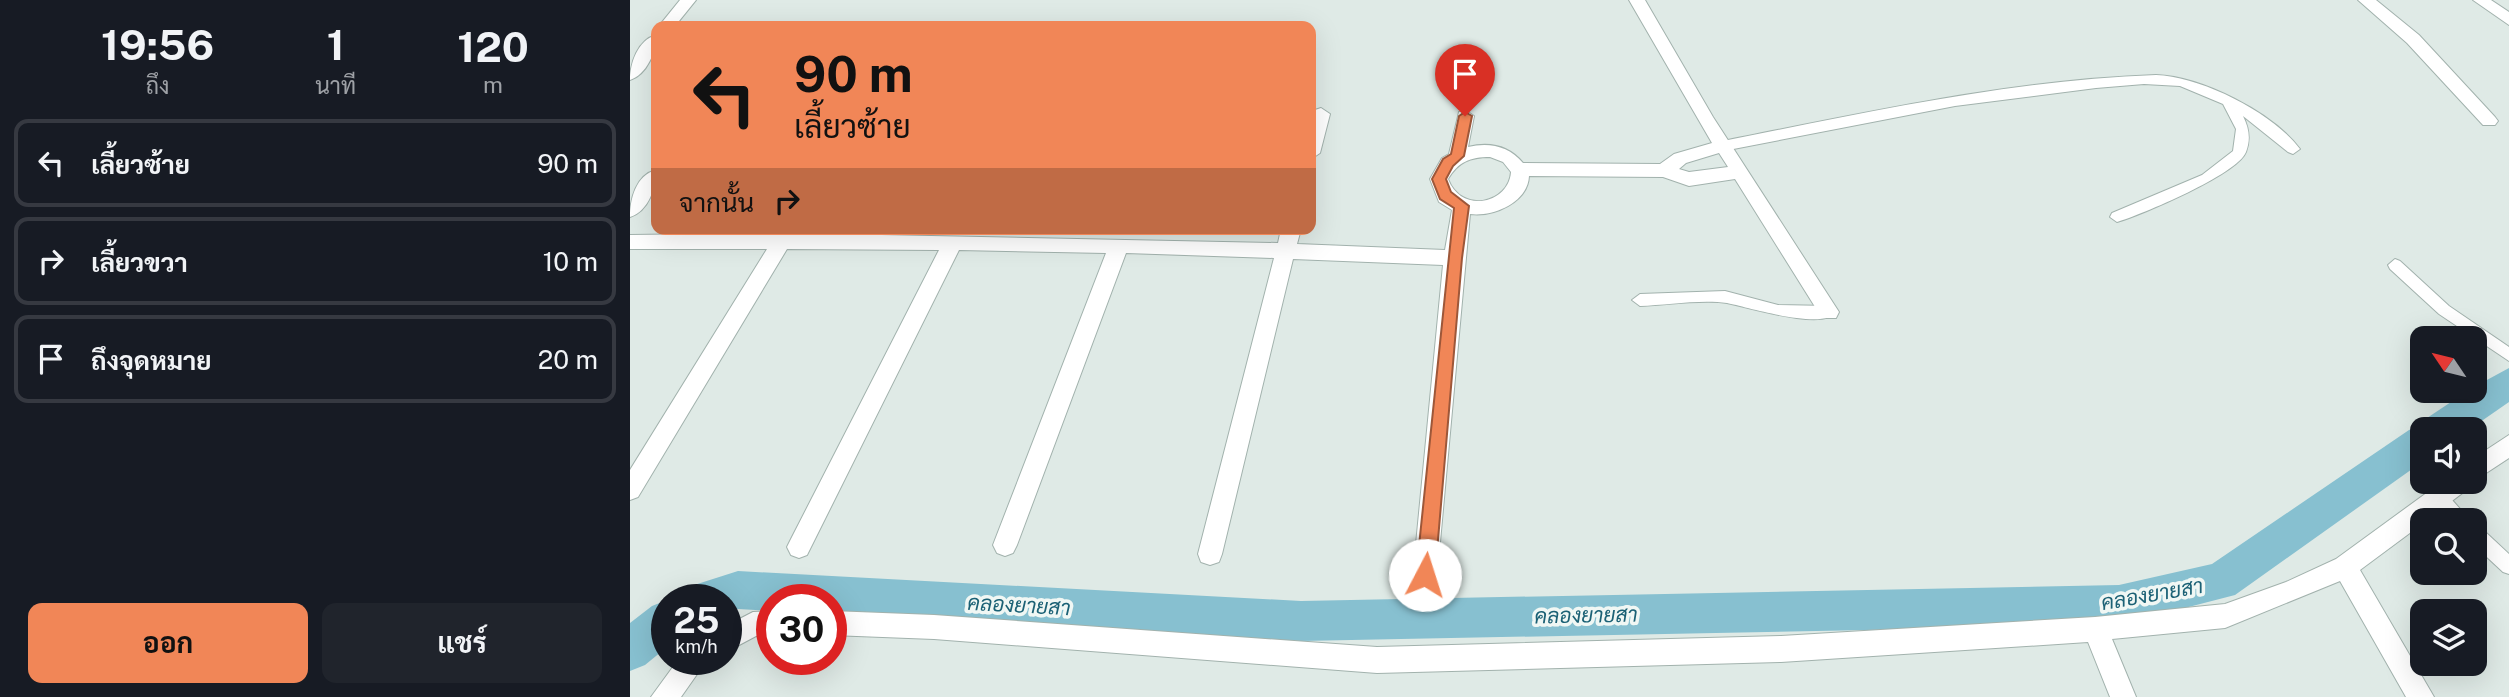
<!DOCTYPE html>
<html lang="th">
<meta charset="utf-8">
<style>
body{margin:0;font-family:"Public Sans",Sarabun,sans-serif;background:#20242c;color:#f1f3f6;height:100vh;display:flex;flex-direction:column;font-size:26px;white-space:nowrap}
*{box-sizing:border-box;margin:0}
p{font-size:23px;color:#9ea1a6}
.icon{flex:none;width:38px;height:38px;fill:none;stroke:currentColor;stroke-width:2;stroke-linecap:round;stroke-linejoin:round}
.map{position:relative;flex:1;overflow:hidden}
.side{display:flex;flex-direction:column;background:#171b24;width:630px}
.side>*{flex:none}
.guide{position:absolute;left:21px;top:21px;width:665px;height:214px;border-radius:14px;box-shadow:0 7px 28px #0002;background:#f18657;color:#111;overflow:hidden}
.needle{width:46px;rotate:305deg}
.tools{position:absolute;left:1780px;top:326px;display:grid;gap:14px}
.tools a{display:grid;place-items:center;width:77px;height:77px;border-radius:14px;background:#171b24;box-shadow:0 7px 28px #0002;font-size:35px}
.speed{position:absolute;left:21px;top:584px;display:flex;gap:14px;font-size:35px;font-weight:700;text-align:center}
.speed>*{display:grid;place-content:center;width:91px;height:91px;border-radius:50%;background:#171b24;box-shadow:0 7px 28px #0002;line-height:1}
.speed small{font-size:18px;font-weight:400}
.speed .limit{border:10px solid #d22;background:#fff;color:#111}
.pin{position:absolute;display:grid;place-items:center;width:60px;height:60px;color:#fff;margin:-72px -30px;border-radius:50% 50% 50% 0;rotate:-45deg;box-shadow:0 0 7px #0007}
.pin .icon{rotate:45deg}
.me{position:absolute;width:77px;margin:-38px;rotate:5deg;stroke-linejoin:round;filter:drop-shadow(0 0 5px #0008)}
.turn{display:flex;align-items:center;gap:24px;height:147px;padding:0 28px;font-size:32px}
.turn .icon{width:91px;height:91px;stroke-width:2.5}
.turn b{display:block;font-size:49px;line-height:60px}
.then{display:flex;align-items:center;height:66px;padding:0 28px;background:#0003;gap:14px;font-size:26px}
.eta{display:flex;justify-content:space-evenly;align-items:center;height:119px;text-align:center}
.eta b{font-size:42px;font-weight:700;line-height:49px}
.primary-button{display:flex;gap:14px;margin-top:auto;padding:14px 28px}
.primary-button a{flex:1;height:80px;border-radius:14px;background:#f18657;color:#111;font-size:28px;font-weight:700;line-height:80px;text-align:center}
.primary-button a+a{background:#20242c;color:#f1f3f6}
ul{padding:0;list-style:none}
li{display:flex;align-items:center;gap:21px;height:88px;margin:0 14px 10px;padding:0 14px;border:4px solid #363941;border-radius:14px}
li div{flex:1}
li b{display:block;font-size:26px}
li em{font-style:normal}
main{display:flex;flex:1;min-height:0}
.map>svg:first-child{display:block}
</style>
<main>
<section class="side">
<div class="eta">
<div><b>19:56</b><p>ถึง</p></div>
<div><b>1</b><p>นาที</p></div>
<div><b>120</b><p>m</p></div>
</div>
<ul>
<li><svg class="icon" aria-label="left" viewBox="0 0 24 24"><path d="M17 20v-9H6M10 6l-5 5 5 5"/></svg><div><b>เลี้ยวซ้าย</b></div><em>90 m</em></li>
<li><svg class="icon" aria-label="right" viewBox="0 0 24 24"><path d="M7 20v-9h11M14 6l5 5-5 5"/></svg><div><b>เลี้ยวขวา</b></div><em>10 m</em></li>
<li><svg class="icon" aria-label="arrive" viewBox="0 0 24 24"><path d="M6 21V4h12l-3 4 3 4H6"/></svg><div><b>ถึงจุดหมาย</b></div><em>20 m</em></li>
</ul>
<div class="primary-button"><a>ออก</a><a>แชร์</a></div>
</section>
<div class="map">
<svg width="1879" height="697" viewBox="0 0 1879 697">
<rect width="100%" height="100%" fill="#dfeae6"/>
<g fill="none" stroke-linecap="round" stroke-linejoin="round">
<path fill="#87c0d0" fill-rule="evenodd" d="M1879,368V402L1840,429H1792V462L1605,595L1489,625L671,641L201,615V600H142V611L108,609L96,613V600H55L61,586L108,571L671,601L1489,585L1582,564L1779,430L1793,425L1797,418L1839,390H1844V387Z
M37,600V647L15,665L0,671V623L22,606Z"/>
<g stroke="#a2b2ad" stroke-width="2">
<path id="service" d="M1526,75C1572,77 1642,112 1670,149L1663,154L1658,152L1613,116C1619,128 1621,139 1616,152C1608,174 1511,215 1487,222L1480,217L1482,213L1572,175L1603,151L1606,129L1593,104L1550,86L1514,84L1466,88L1325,106L1093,151L1086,146L1093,141C1235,113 1380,80 1526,75Z
M1765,259L1770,261L1819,306L1879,347V361L1809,314L1760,269L1758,265Z
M1095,291L1148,305L1199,306L1207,312C1194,331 1117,307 1097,303C1072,299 1036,305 1010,306L1002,300L1010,294Z
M1808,489L1814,491L1840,520H1819L1799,497L1802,491Z
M1844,525L1850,527L1879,554V574L1873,572L1844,545Z"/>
</g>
<g stroke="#a2b2ad" stroke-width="2">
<path id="minor" d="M50,0H66L45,26H29Z
M999,0H1015L1083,117L1209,312L1206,318H1192L1105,179L1059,186L1033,177L899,176C898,202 864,217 840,214L807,575L804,583L795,586L786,583L783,575L813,265L663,259L592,554L589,562L580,565L571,562L568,554L644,258L496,253L387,545L383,553L375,556L367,553L363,545L476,253L329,250L177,555L169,558L161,555L157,547L161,539L309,250L157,249L8,497L0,500V470L137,249H0V235L152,233L648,243L651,229H671L667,244L815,250L822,210L809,202L800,179L812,158L819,154L829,112L835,110L844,116L838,147C859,142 879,146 893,163L1030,164L1044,154L1082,143ZM1089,153L1098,167L1059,172L1049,169L1056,163ZM860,157L873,162L881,172C879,203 832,215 818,179C828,162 840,157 860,157Z
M1728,0H1746L1789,35L1865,117L1868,121L1865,125H1853L1777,43Z
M1843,0H1861L1879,12V25Z
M26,35C27,50 17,75 0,80C0,63 8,40 26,35Z
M691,108L700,114L690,153L681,159V120L685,110Z
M26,170C26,187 19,211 0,217C0,199 6,175 26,170Z
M1879,435V458L1844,481V458Z
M1813,481H1842L1839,488L1797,520H1792V524L1730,570L1804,697H1776L1710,581L1595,628L1482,639L1506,697H1480L1458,642L1151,662L747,673L304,639L201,635V611L304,615L747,647L1151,636L1465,617L1595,604L1656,582L1706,559Z
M142,611V635L126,636L96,652V626L123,612Z
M48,660H77L51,697H21Z"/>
</g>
<use href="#service" fill="#fff" fill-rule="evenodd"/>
<use href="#minor" fill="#fff" fill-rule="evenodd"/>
</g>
<path fill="#f18657" stroke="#9d5739" stroke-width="2" d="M835,112L842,116L834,156L823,166L816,179L821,192L839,206L832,258L805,575L802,581L795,584L789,581L786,575L824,208L810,199L802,179L813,159L821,154L829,116Z"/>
<g text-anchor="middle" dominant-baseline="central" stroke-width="7" stroke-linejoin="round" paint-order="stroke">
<g font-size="21" font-style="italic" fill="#1b6175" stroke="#f0f7f4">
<text transform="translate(1522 594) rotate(-10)">คลองยายสา</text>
<text transform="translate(389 605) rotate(3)">คลองยายสา</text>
<text transform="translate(956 615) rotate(-1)">คลองยายสา</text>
</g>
</g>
</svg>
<div class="tools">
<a><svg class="needle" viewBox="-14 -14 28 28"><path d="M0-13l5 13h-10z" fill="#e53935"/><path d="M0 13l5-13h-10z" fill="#9ea1a6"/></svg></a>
<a><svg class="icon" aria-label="sound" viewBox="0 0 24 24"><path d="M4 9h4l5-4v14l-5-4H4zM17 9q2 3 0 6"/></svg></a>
<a><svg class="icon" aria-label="search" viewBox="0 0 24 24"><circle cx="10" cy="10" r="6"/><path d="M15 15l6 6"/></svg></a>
<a><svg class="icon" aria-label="layers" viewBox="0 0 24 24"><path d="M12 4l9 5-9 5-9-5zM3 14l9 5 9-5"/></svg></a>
</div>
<div class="speed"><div>25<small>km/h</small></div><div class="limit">30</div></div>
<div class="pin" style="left:835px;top:116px;background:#d93025"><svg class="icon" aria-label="arrive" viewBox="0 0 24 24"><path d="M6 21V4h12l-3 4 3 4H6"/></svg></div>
<svg class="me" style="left:795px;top:575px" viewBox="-20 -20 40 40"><circle r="19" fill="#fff"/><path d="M0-13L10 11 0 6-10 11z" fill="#f18657"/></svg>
<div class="guide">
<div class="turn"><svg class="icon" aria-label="left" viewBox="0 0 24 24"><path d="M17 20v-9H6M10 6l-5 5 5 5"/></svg><div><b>90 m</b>เลี้ยวซ้าย</div></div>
<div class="then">จากนั้น<svg class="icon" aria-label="right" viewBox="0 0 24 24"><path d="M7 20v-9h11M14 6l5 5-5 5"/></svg></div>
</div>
</div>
</main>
